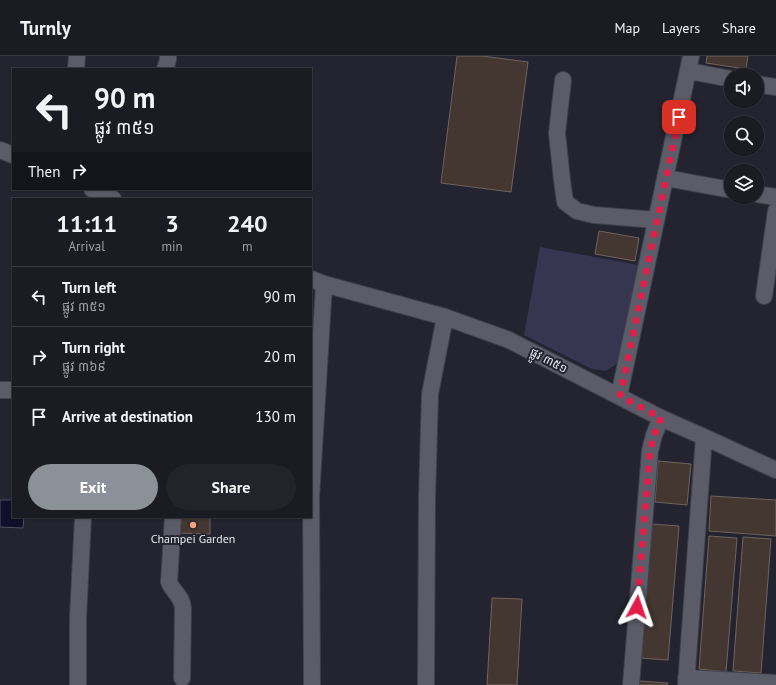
<!DOCTYPE html>
<meta charset="utf-8">
<style>
body{margin:0;font-family:"PT Sans","Noto Sans Khmer",sans-serif;background:#23242b;color:#f1f3f6;height:100vh;display:flex;flex-direction:column;font-size:15px;white-space:nowrap}
*{box-sizing:border-box;margin:0}
p{font-size:13px;color:#9fa1a6}
.icon{flex:none;width:22px;height:22px;fill:none;stroke:currentColor;stroke-width:2;stroke-linecap:round;stroke-linejoin:round}
.map{position:relative;flex:1;overflow:hidden}
.sheet{position:absolute;left:12px;top:142px;width:300px;height:320px;display:flex;flex-direction:column;background:#1a1b23;border-radius:0px;box-shadow:0 1px 3px #0004,0 0 0 1px #383941}
.sheet>*{flex:none}
.guide{position:absolute;left:12px;top:12px;width:300px;height:122px;border-radius:0px;box-shadow:0 1px 3px #0004,0 0 0 1px #383941;background:#1a1b23;color:#f1f3f6;overflow:hidden}
.buttons{position:absolute;left:724px;top:12px;display:grid;gap:8px}
.buttons a{display:grid;place-items:center;width:40px;height:40px;border-radius:50%;background:#1a1b23;box-shadow:0 1px 3px #0004,0 0 0 1px #383941;font-size:20px}
.pin{position:absolute;display:grid;place-items:center;width:34px;height:34px;color:#fff;margin:-17px;border-radius:8px;box-shadow:0 2px 6px #0006}
.me{position:absolute;width:44px;margin:-22px;rotate:5deg;stroke-linejoin:round;filter:drop-shadow(0 0 3px #0008)}
.turn{display:flex;align-items:center;gap:14px;height:84px;padding:0 16px;font-size:18px}
.turn .icon{width:52px;height:52px;stroke-width:2.5}
.turn b{display:block;font-size:28px;line-height:34px}
.then{display:flex;align-items:center;height:38px;padding:0 16px;background:#0003;gap:8px;font-size:15px}
.eta{display:flex;justify-content:space-evenly;align-items:center;height:68px;text-align:center}
.eta b{font-size:24px;font-weight:600;line-height:28px}
.button{display:flex;gap:8px;margin-top:auto;padding:8px 16px}
.button a{flex:1;height:46px;border-radius:24px;background:#8c9099;color:#fff;font-size:16px;font-weight:600;line-height:46px;text-align:center}
.button a+a{background:#23242b;color:#f1f3f6}
ul{padding:0;list-style:none}
li{display:flex;align-items:center;gap:12px;height:60px;padding:0 16px;border-top:1px solid #383941}
li div{flex:1}
li b{display:block;font-size:15px}
li em{font-style:normal}
header{display:flex;align-items:center;gap:24px;box-sizing:border-box;height:56px;padding:0 20px;background:#1a1b23;border-bottom:1px solid #383941}
header strong{font-size:19px}
nav{display:flex;gap:22px;margin-inline-start:auto;font-size:14px}
.map>svg:first-child{display:block}
</style>
<header>
<strong>Turnly</strong>
<nav><a>Map</a><a>Layers</a><a>Share</a></nav>
</header>
<div class="map">
<svg width="776" height="629" viewBox="0 0 776 629">
<rect width="100%" height="100%" fill="#23242f"/>
<path fill="#363651" d="M540,191L639,209L618,307L606,315L592,313L524,279Z"/>
<path fill="#110f29" stroke="#515064" d="M0,444H13V461H24L23,472L0,471Z"/>
<path fill="#443731" stroke="#71635d" d="M457,0H482L528,6L511,136L441,127Z
M707,0H748L746,13L706,7Z
M599,175L639,182L635,205L595,198Z
M658,405L691,408L687,449L655,446Z
M711,440L776,444V480L709,475Z
M177,461H210V478L177,477Z
M651,468L679,470L668,604L640,602Z
M709,480L737,482L726,616L699,613Z
M743,481L771,483L761,617L733,615Z
M492,542L522,543L517,629H487Z
M639,625L668,627L667,629H639Z"/>
<g fill="none" stroke-linecap="round" stroke-linejoin="round">
<g stroke="#41414b" stroke-width="18">
<path id="minor" d="M76,13L77,0
M165,13L168,4V0
M689,15L731,23
M563,24L557,77L562,124L565,146L577,155L594,159L656,164
M757,28L776,31
M0,94L13,99
M666,122L731,134
M92,133L113,143
M757,138L776,141
M311,223L324,228L445,261L509,284L661,362L704,381L776,414
M764,240L776,155
M0,334H13
M619,340L691,0
M173,461L169,526C173,536 182,540 183,552L182,622
M686,622L776,627
M78,629V562L83,461
M312,629L311,441L324,228
M426,629L427,442L430,338L445,261
M631,629L650,395L654,379L661,362
M686,629L704,381"/>
</g>
<use href="#minor" stroke="#5c5c69" stroke-width="16"/>
</g>
<g fill="none" stroke-linecap="round" stroke-linejoin="round">
<path stroke="#e11d48" stroke-width="7" stroke-dasharray="0 12.6" d="M637,551L650,395L654,379L661,362L620,340L679,61"/>
</g>
<circle fill="#f0a27b" stroke="#23242f" stroke-width="1.5" cx="193" cy="469" r="4"/>
<g text-anchor="middle" dominant-baseline="central" stroke-width="4" stroke-linejoin="round" paint-order="stroke">
<g font-size="12" fill="#e6e7ee" stroke="#23242f">
<text transform="translate(549 304) rotate(27)">ផ្លូវ ៣៥១</text>
</g>
<g font-size="12" fill="#e6e7ee" stroke="#23242f">
<text x="193" y="482">Champei Garden</text>
</g>
</g>
</svg>
<div class="buttons">
<a><svg class="icon" aria-label="sound" viewBox="0 0 24 24"><path d="M4 9h4l5-4v14l-5-4H4zM17 9q2 3 0 6"/></svg></a>
<a><svg class="icon" aria-label="search" viewBox="0 0 24 24"><circle cx="10" cy="10" r="6"/><path d="M15 15l6 6"/></svg></a>
<a><svg class="icon" aria-label="layers" viewBox="0 0 24 24"><path d="M12 4l9 5-9 5-9-5zM3 14l9 5 9-5"/></svg></a>
</div>
<div class="pin" style="left:679px;top:61px;background:#d93025"><svg class="icon" aria-label="arrive" viewBox="0 0 24 24"><path d="M6 21V4h12l-3 4 3 4H6"/></svg></div>
<svg class="me" style="left:637px;top:551px" viewBox="-20 -20 40 40"><path d="M0-17L14 15 0 8-14 15z" fill="#e11d48" stroke="#fff" stroke-width="4"/></svg>
<div class="guide">
<div class="turn"><svg class="icon" aria-label="left" viewBox="0 0 24 24"><path d="M17 20v-9H6M10 6l-5 5 5 5"/></svg><div><b>90 m</b>ផ្លូវ ៣៥១</div></div>
<div class="then">Then<svg class="icon" aria-label="right" viewBox="0 0 24 24"><path d="M7 20v-9h11M14 6l5 5-5 5"/></svg></div>
</div>
<section class="sheet">
<div class="eta">
<div><b>11:11</b><p>Arrival</p></div>
<div><b>3</b><p>min</p></div>
<div><b>240</b><p>m</p></div>
</div>
<ul>
<li><svg class="icon" aria-label="left" viewBox="0 0 24 24"><path d="M17 20v-9H6M10 6l-5 5 5 5"/></svg><div><b>Turn left</b><p>ផ្លូវ ៣៥១</p></div><em>90 m</em></li>
<li><svg class="icon" aria-label="right" viewBox="0 0 24 24"><path d="M7 20v-9h11M14 6l5 5-5 5"/></svg><div><b>Turn right</b><p>ផ្លូវ ៣៦៩</p></div><em>20 m</em></li>
<li><svg class="icon" aria-label="arrive" viewBox="0 0 24 24"><path d="M6 21V4h12l-3 4 3 4H6"/></svg><div><b>Arrive at destination</b></div><em>130 m</em></li>
</ul>
<div class="button"><a>Exit</a><a>Share</a></div>
</section>
</div>
